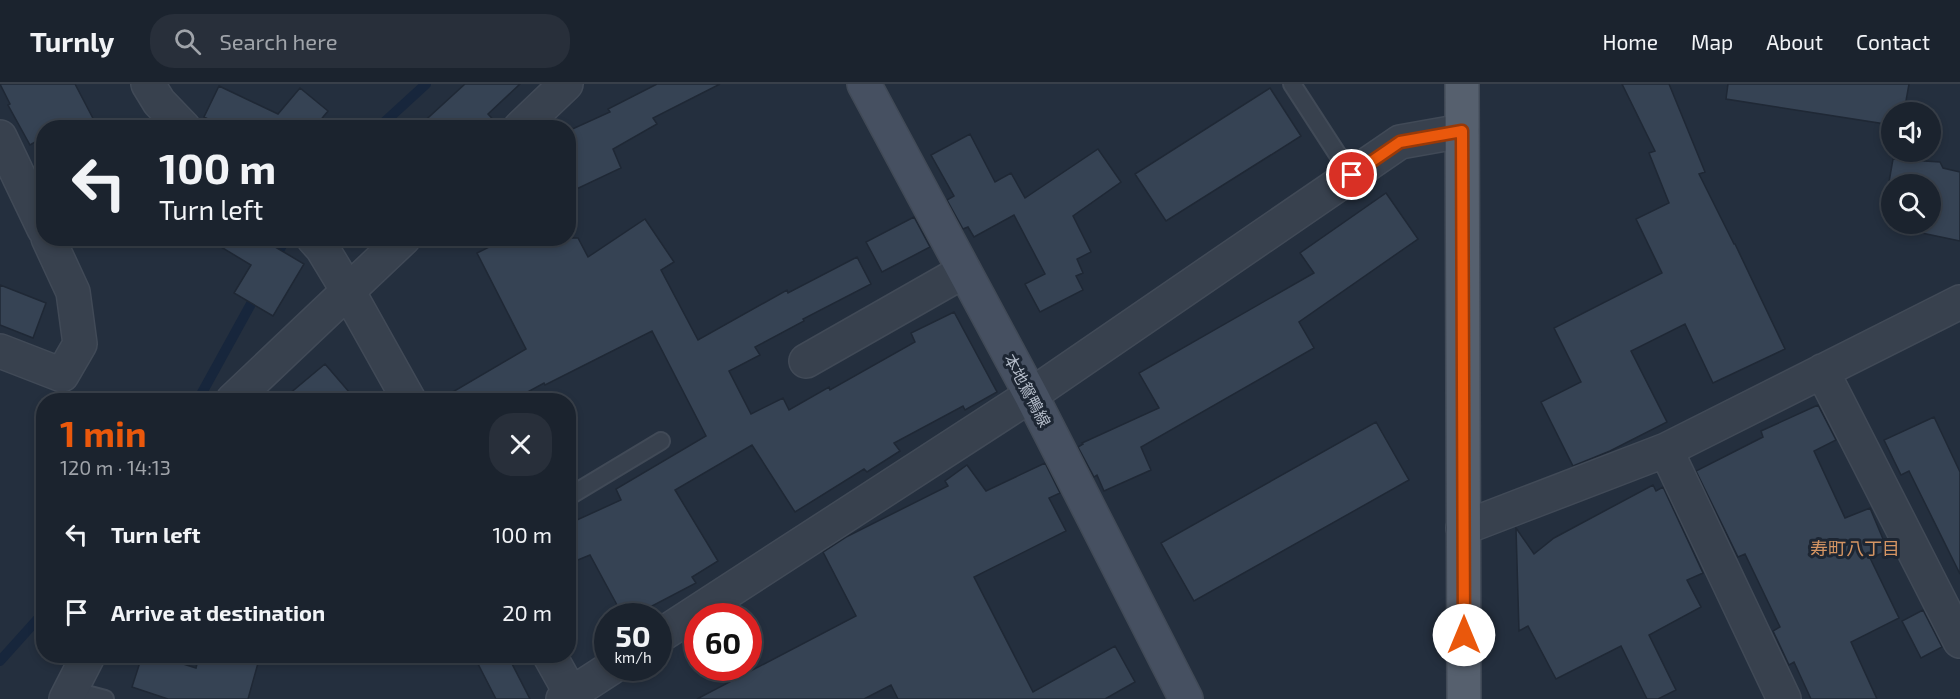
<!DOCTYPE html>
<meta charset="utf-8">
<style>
body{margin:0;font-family:"Exo 2","Noto Sans JP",sans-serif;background:#282f3a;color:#f1f3f6;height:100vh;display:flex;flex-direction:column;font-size:22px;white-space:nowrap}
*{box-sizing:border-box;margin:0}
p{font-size:20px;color:#a0a4aa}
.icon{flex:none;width:33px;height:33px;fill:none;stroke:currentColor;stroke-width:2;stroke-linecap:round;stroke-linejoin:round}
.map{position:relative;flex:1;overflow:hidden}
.drawer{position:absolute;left:36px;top:309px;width:540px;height:270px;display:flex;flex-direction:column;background:#1b232e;border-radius:24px;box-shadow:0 3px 9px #0003,0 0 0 2px #39404a}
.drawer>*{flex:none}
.banner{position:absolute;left:36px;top:36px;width:540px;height:126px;border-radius:24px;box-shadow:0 3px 9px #0003,0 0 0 2px #39404a;background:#1b232e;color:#f1f3f6;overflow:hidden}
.controls{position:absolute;left:1881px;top:18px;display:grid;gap:12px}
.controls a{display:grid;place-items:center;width:60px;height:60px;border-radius:50%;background:#1b232e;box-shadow:0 3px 9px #0003,0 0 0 2px #39404a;font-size:30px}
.speed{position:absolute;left:594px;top:519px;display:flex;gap:12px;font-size:30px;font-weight:700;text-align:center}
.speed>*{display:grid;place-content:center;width:78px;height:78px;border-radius:50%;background:#1b232e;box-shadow:0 3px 9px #0003,0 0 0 2px #39404a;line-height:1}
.speed small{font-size:15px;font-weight:400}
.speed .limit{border:9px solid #d22;background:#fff;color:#111}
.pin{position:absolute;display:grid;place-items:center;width:51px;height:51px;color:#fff;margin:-26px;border:3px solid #fff;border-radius:50%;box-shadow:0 2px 6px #0007}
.me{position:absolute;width:66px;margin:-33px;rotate:0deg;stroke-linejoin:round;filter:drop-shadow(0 0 4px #0008)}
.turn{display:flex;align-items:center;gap:21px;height:126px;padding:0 24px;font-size:27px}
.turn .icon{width:78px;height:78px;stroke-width:2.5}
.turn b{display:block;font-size:42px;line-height:51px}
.round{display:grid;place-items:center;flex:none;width:63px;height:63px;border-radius:24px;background:#282f3a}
.summary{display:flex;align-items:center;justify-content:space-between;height:102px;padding:0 24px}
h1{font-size:36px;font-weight:700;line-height:45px;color:#ea580c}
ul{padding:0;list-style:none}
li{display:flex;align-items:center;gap:18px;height:78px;padding:0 24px}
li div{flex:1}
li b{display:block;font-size:22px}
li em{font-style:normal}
header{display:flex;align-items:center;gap:36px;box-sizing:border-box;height:84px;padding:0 30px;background:#1b232e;border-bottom:2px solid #39404a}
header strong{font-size:28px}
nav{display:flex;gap:33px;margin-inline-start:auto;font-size:21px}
.search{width:420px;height:54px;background:#282f3a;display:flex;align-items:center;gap:15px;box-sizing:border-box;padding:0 21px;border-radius:24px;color:#a0a4aa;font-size:22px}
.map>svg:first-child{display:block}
</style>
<header>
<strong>Turnly</strong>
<div class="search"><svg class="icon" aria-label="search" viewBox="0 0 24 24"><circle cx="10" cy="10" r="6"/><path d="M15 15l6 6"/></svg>Search here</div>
<nav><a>Home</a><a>Map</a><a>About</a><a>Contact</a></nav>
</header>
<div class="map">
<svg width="1960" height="615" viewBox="0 0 1960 615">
<rect width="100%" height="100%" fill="#242f3e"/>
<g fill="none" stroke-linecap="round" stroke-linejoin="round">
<path stroke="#17263c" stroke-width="10" d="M378,44L426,0
M274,176L286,154
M198,316L257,209
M0,577L44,528"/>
</g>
<path fill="#364354" stroke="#1f2835" stroke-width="1.5" d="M0,0H75L98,44H44V53L30,61L8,21L10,20Z
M465,0H520L488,30L501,44H417Z
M657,0H720L653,34L657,40L613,65L621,84L568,109V47L610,28L608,25Z
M1622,0H1669L1705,88L1699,90L1734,160H1735L1785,265L1713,299L1685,240L1631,267L1667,338L1610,367L1573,382L1541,318L1581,298L1554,244L1662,189L1636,135L1669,119L1649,69L1655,67Z
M1728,0H1909L1904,28H1892V41L1726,15Z
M219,2L278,30L300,4L328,27L314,44H226L204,33Z
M1270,4L1301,52L1166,137L1135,90Z
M970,50L995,98L1011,89L1025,114L1098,65L1121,98L1073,132L1091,168L1077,175L1083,189L1076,192L1083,206L1040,228L1025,200L1045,190L1014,131L974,153L968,143L963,145L947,116L954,112L931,71Z
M1893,75L1940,78L1943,84L1960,88V157L1898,144L1901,140H1930V100H1892V117L1886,115Z
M1386,109L1418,155L1299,238L1314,264L1141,363L1151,386L1104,407L1097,391L1094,393L1078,363L1083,360L1082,359L1159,324L1139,289L1314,189L1300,169Z
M914,133L930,163L882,188L866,158Z
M645,135L674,178L661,186L698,256L787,206L788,209L857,173L871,200L803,235L804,237L755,263L760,271L729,287L751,330L783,314L789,326L829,303L830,306L915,258L911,249L954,228L997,308L965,326L963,322L894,359L900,367L867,388L864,385L795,428L752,361L675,406L718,477L692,493L696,499L633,532H623L590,471L568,480V440L621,416L616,405L706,352L652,247L545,301L544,299L513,316H439L526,265L477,169L507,154H578L588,173Z
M206,154H260L304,180L273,232L234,209L251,181Z
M0,201L46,219L33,254L0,241Z
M325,280L356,316H282Z
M1818,321L1836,356L1814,367L1845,434L1870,424L1888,467L1870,474L1899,534L1851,558L1877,615H1811L1794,578L1789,581L1773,547L1780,543L1745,470L1738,473L1696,387L1763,353L1761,347Z
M1934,333L1960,388V490L1909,387L1901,391L1884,356Z
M1376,338L1409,396L1194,517L1161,459Z
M1045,379L1060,409L1049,414L1066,447L974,493L1033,608L1115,562L1135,598L1105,615H898L891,601L864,615H697L856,532L823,468L846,453L948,402L945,397L967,381L986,407Z
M1653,401L1656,407L1663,403L1703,489L1687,496L1701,523L1649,551L1676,606L1658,615H1647L1621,562L1556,595L1528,542L1519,547L1516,444L1534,470L1554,454Z
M1923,526L1942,563L1921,574L1902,537Z
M142,572H158L196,584L199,572H260L248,615H168L132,603Z
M474,572H508L530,615H496Z"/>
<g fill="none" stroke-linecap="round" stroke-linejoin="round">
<g stroke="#414a57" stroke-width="20">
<path id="service" d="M1292,0L1351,91
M568,413L661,357
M71,606L105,615"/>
</g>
<g stroke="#414a57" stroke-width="36">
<path id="minor" d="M148,0L159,18L184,44
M520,44L566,0
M0,53L44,145
M313,154L322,164L348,207L409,316
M0,267L62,291L80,260L73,208L48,154
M806,277L964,187
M1822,287L1960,557
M233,316L404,154
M1666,366L1784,615
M1463,444L1666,366L1960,218
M658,553L1031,311L1400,58L1462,47
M550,572L574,615
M66,615L88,572
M563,615L611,584"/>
</g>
<g stroke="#414a57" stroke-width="36">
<path id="secondary" d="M864,0L1031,311L1186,615"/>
</g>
<g stroke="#414a57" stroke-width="36">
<path id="primary" d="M1462,0L1464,615"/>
</g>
<use href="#service" stroke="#38414e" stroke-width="16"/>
<use href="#minor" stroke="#38414e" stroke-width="33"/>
<use href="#secondary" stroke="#465061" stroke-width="33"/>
<use href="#primary" stroke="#56606e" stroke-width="33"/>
</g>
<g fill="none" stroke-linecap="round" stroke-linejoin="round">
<g stroke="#983908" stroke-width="15">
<path id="route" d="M1352,91L1400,58L1462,47L1464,551"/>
</g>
<use href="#route" stroke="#ea580c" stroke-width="10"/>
</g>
<g text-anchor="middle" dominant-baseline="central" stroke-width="6" stroke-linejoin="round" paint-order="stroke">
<g font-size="16" fill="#b4bcc9" stroke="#1d2633">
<text transform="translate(1028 306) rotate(62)">本地鴛鴨線</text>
</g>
<g font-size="18" fill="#d59563" stroke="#1d2633">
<text x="1855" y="464">寿町八丁目</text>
</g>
</g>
</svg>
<div class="controls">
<a><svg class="icon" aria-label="sound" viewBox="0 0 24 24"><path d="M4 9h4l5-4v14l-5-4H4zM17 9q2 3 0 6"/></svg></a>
<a><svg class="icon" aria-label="search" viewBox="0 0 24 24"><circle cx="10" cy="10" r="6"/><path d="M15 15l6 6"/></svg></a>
</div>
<div class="speed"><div>50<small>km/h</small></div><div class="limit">60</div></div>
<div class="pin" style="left:1352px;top:91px;background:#d93025"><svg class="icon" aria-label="arrive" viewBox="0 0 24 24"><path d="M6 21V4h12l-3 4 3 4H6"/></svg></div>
<svg class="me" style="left:1464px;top:551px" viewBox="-20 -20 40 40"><circle r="19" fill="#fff"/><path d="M0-13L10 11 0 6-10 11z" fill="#ea580c"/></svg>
<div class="banner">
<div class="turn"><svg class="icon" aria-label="left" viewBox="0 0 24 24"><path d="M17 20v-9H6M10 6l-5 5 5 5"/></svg><div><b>100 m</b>Turn left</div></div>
</div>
<section class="drawer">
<div class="summary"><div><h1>1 min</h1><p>120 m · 14:13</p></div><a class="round"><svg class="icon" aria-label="close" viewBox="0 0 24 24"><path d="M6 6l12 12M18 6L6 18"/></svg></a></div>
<ul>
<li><svg class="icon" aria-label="left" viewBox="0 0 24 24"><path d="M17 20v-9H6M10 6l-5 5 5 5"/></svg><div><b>Turn left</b></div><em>100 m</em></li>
<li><svg class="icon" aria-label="arrive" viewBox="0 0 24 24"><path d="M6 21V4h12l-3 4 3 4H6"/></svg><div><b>Arrive at destination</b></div><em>20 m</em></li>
</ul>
</section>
</div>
